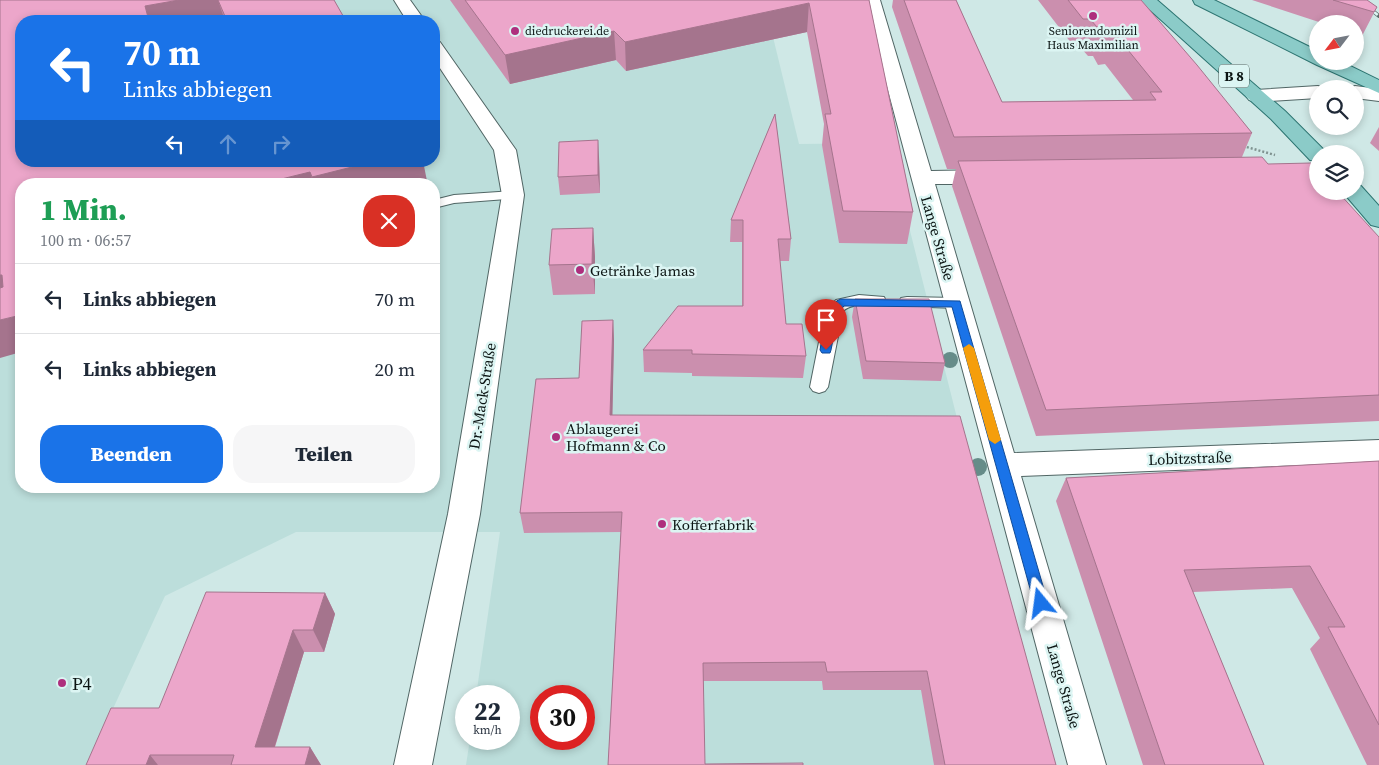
<!DOCTYPE html>
<html lang="de">
<meta charset="utf-8">
<style>
body{margin:0;font-family:"Source Serif 4",serif;background:#f6f6f7;color:#1f2937;height:100vh;display:flex;flex-direction:column;font-size:19px;white-space:nowrap}
*{box-sizing:border-box;margin:0}
p{font-size:16px;color:#747a83}
.icon{flex:none;width:28px;height:28px;fill:none;stroke:currentColor;stroke-width:2;stroke-linecap:round;stroke-linejoin:round}
.map{position:relative;flex:1;overflow:hidden}
.side{position:absolute;left:15px;top:178px;width:425px;height:315px;display:flex;flex-direction:column;background:#fff;border-radius:20px;box-shadow:0 2px 8px #0003}
.side>*{flex:none}
.hud{position:absolute;left:15px;top:15px;width:425px;height:152px;border-radius:20px;box-shadow:0 2px 8px #0003;background:#1a73e8;color:#fff;overflow:hidden}
.needle{width:32px;rotate:238deg}
.controls{position:absolute;left:1309px;top:15px;display:grid;gap:10px}
.controls a{display:grid;place-items:center;width:55px;height:55px;border-radius:50%;background:#fff;box-shadow:0 2px 8px #0003;font-size:25px}
.speed{position:absolute;left:455px;top:685px;display:flex;gap:10px;font-size:25px;font-weight:700;text-align:center}
.speed>*{display:grid;place-content:center;width:65px;height:65px;border-radius:50%;background:#fff;box-shadow:0 2px 8px #0003;line-height:1}
.speed small{font-size:12px;font-weight:400}
.speed .limit{border:8px solid #d22;background:#fff;color:#111}
.pin{position:absolute;display:grid;place-items:center;width:42px;height:42px;color:#fff;margin:-51px -21px;border-radius:50% 50% 50% 0;rotate:-45deg;box-shadow:0 0 5px #0007}
.pin .icon{rotate:45deg}
.me{position:absolute;width:55px;margin:-28px;rotate:344deg;stroke-linejoin:round;filter:drop-shadow(0 0 4px #0008)}
.turn{display:flex;align-items:center;gap:18px;height:105px;padding:0 25px;font-size:22px}
.turn .icon{width:65px;height:65px;stroke-width:2.5}
.turn b{display:block;font-size:35px;line-height:42px}
.lanes{display:flex;align-items:center;height:48px;padding:0 25px;background:#0003;justify-content:center;gap:25px;direction:ltr}
.lanes .off{opacity:.35}
.round{display:grid;place-items:center;flex:none;width:52px;height:52px;border-radius:20px;background:#f6f6f7}
.summary{display:flex;align-items:center;justify-content:space-between;height:85px;padding:0 25px}
h1{font-size:30px;font-weight:800;line-height:38px;color:#1e9e55}
.action{display:flex;gap:10px;margin-top:auto;padding:10px 25px}
.action a{flex:1;height:58px;border-radius:20px;background:#1a73e8;color:#fff;font-size:20px;font-weight:800;line-height:58px;text-align:center}
.action a+a{background:#f6f6f7;color:#1f2937}
ul{padding:0;list-style:none}
li{display:flex;align-items:center;gap:15px;height:70px;padding:0 25px;border-top:1px solid #e0e1e3}
li div{flex:1}
li b{display:block;font-size:19px}
li em{font-style:normal}
.map>svg:first-child{display:block}
</style>
<div class="map">
<svg width="1379" height="765" viewBox="0 0 1379 765">
<rect width="100%" height="100%" fill="#cfe8e6"/>
<path fill="#bcdedb" fill-rule="evenodd" d="M0,0H764L799,144L888,143L1044,765H466L470,739H509V696H476L500,532H296L165,596L87,765H0ZM21,21H434V161H21ZM21,184H434V486H21ZM541,696H584V739H541Z"/>
<g fill="none" stroke-linecap="round" stroke-linejoin="round">
<g stroke="#516665" stroke-width="2">
<path id="service" d="M513,191L518,192L520,195L518,198L454,203L434,208V200L454,195Z
M859,295L884,297L886,301L884,305C870,308 855,301 843,311L828,387L825,391L819,393L813,391L810,387L825,312L836,300Z
M907,297L956,298L962,299L964,303L962,307L956,308L901,306L899,302L901,298Z"/>
</g>
<g stroke="#516665" stroke-width="2">
<path id="minor" d="M394,0H410L425,21H407Z
M864,0H880L931,171L991,170L999,172L1002,177L999,182L991,184H935L1014,453L1379,440V462L1021,476L1106,765H1068Z
M434,41L440,42L516,150L524,195L480,514L432,765H394L448,514L502,195L494,150L434,59Z
M1318,86L1325,89H1318V98L1256,102L1249,100L1246,96L1249,92L1256,90Z
M1355,86L1379,89V101L1355,98V89H1348Z"/>
</g>
<g stroke="#2c7471" stroke-width="2">
<path id="primary" d="M1139,0H1157L1285,111L1328,154H1318V161L1310,160L1271,119Z
M1193,0H1214L1318,51V61H1340L1379,80V93L1317,65L1195,4Z
M1355,185L1361,186L1379,206V227L1371,225L1342,191H1355Z"/>
</g>
<path stroke="#809391" stroke-width="2.5" stroke-dasharray="2 2" stroke-linecap="butt" d="M1243,146L1275,155"/>
<use href="#service" fill="#fff" fill-rule="evenodd"/>
<use href="#minor" fill="#fff" fill-rule="evenodd"/>
<use href="#primary" fill="#8bcbc8" fill-rule="evenodd"/>
<g stroke="#5a6968" stroke-width="4">
<path id="rail" d="M1359,0L1379,16"/>
</g>
<use href="#rail" stroke="#dcf5f3" stroke-width="2.5" stroke-dasharray="8" stroke-linecap="butt"/>
</g>
<g fill="#668c89">
<circle cx="950" cy="360" r="8"/>
<circle cx="978" cy="467" r="9"/>
</g>
<path fill="#cb8fae" d="M0,0H334L346,21H21L427,181L415,184H21Z
M450,0H869L913,212L907,244L839,243L822,145L824,124L807,32L626,71L616,60L510,84Z
M893,0H956L1002,102L1133,100L1105,64L1098,65L1093,56H1088L1081,48H1075L1038,0H1141L1252,133L1242,157L1268,164L1379,237V421L1036,436L952,186L956,169H947L892,7Z
M1252,0H1367L1377,7L1362,36L1355,33V24H1325Z
M775,114L791,239L789,261H780L786,324L806,356L803,378L692,376V373L644,372L643,350L742,306V242H730L731,220Z
M1379,127V151L1370,143Z
M599,157L600,193L560,195L558,177Z
M593,228L595,257V294L553,295L549,265Z
M855,299L945,363L941,381L863,379L852,317Z
M613,320L614,340L612,415L1056,765H934L921,690H823L822,681H703L608,765L621,532L524,533L520,513L579,378Z
M1379,461V765H1367L1310,649L1320,638L1292,588L1193,592L1264,765H1143L1056,501L1066,478Z
M325,593L335,614L324,652H304L275,747H310L321,765H86L159,708Z"/>
<path fill="#a5748d" d="M179,0H218L225,21H149L145,6Z
M809,3L807,32L626,71L625,42Z
M614,31L616,60L510,84L505,55Z
M598,140L599,157L600,193L598,175Z
M376,161H423L427,181L415,184H314L312,177Z
M310,172L314,184H261Z
M593,228L595,257V294L592,264Z
M0,275H2L21,305L0,311Z
M21,315V352L0,358V320Z
M613,320L614,340L612,436L610,415Z
M325,593L335,614L324,652L313,630Z
M293,630L304,652L269,765L255,747Z
M310,747L321,765H305Z
M150,755L158,765H146Z"/>
<path fill="#eca6ca" stroke="#a5748d" d="M0,0H179L145,6L149,21H21V161H376L312,177L310,172L261,184H21V315L0,320V288L3,287L2,275H0Z
M218,0H334L346,21H227Z
M465,0H869L913,212L843,211L825,114H831L809,3L625,42L614,31L505,55Z
M904,0H956L1002,102L1156,100L1150,92H1162L1115,34L1108,35L1102,27H1097L1090,19H1083L1068,0H1141L1197,65L1252,133L954,137Z
M1333,0H1367L1377,7L1374,12Z
M775,114L791,239H778L786,324H802L806,356L692,354V350H643L678,306H743V220H731Z
M598,140V175L558,177L559,142Z
M1262,157L1268,164L1311,163L1318,170V191H1337L1379,237V395L1046,410L958,161Z
M593,228L592,264L549,265L552,229Z
M855,299H929L945,363L866,361Z
M613,320L610,415L960,416L1056,765H945L927,671L827,672L825,662L703,663L705,764L803,763V765H608L622,512L520,513L536,379L579,378L582,321Z
M1379,461V725L1328,627H1345L1310,566L1184,570L1264,765H1165L1066,478Z
M206,592L325,593L313,630H293L255,747H310L305,765H231L234,755H150L146,765H86L111,708H159Z"/>
<path fill="#1a73e8" stroke="#114b97" d="M841,299L960,301L1048,603L1046,607L1041,609L1036,607L1034,603L952,307L844,306L838,313L831,350L830,353H822L820,350C823,335 824,304 841,299Z"/>
<path fill="#f59e0b" d="M969,344L974,348L1001,440L995,444L989,440L963,348Z"/>
<g fill="#ae2f7d" stroke="#dcf5f3" stroke-width="2">
<circle cx="1093" cy="16" r="5"/>
<circle cx="515" cy="31" r="5"/>
<circle cx="580" cy="270" r="5"/>
<circle cx="556" cy="437" r="5"/>
<circle cx="662" cy="524" r="5"/>
<circle cx="62" cy="683" r="5"/>
</g>
<g text-anchor="middle" dominant-baseline="central" stroke-width="5" stroke-linejoin="round" paint-order="stroke">
<g font-size="12" fill="#0b1413" stroke="#dcf5f3" text-anchor="start">
<text x="525" y="31">diedruckerei.de</text>
<text x="1093" y="31" text-anchor="middle">Seniorendomizil<tspan x="1093" dy="14">Haus Maximilian</tspan></text>
</g>
<rect fill="#dcf5f3" stroke="#4a5856" stroke-width="1" x="1219" y="64.5" width="30" height="23" rx="4"/>
<g font-size="14" font-weight="bold" fill="#0b1413">
<text x="1234" y="76">B 8</text>
</g>
<g font-size="15" fill="#0b1413" stroke="#dcf5f3">
<text transform="translate(938 238) rotate(74)">Lange Straße</text>
<text transform="translate(482 396) rotate(-81)">Dr.-Mack-Straße</text>
<text transform="translate(1190 458) rotate(-2)">Lobitzstraße</text>
<text transform="translate(1064 686) rotate(74)">Lange Straße</text>
</g>
<g font-size="15" fill="#0b1413" stroke="#dcf5f3" text-anchor="start">
<text x="590" y="270">Getränke Jamas</text>
<text x="566" y="428">Ablaugerei<tspan x="566" dy="17">Hofmann &amp; Co</tspan></text>
<text x="672" y="524">Kofferfabrik</text>
</g>
<g font-size="18" fill="#0b1413" stroke="#dcf5f3" text-anchor="start">
<text x="72" y="683">P4</text>
</g>
</g>
</svg>
<div class="controls">
<a><svg class="needle" viewBox="-14 -14 28 28"><path d="M0-13l5 13h-10z" fill="#e53935"/><path d="M0 13l5-13h-10z" fill="#747a83"/></svg></a>
<a><svg class="icon" aria-label="search" viewBox="0 0 24 24"><circle cx="10" cy="10" r="6"/><path d="M15 15l6 6"/></svg></a>
<a><svg class="icon" aria-label="layers" viewBox="0 0 24 24"><path d="M12 4l9 5-9 5-9-5zM3 14l9 5 9-5"/></svg></a>
</div>
<div class="speed"><div>22<small>km/h</small></div><div class="limit">30</div></div>
<div class="pin" style="left:826px;top:350px;background:#d93025"><svg class="icon" aria-label="arrive" viewBox="0 0 24 24"><path d="M6 21V4h12l-3 4 3 4H6"/></svg></div>
<svg class="me" style="left:1041px;top:603px" viewBox="-20 -20 40 40"><path d="M0-17L14 15 0 8-14 15z" fill="#1a73e8" stroke="#fff" stroke-width="4"/></svg>
<div class="hud">
<div class="turn"><svg class="icon" aria-label="left" viewBox="0 0 24 24"><path d="M17 20v-9H6M10 6l-5 5 5 5"/></svg><div><b>70 m</b>Links abbiegen</div></div>
<div class="lanes"><svg class="icon" aria-label="left" viewBox="0 0 24 24"><path d="M17 20v-9H6M10 6l-5 5 5 5"/></svg><svg class="icon off" aria-label="ahead" viewBox="0 0 24 24"><path d="M12 20V5M6 11l6-6 6 6"/></svg><svg class="icon off" aria-label="right" viewBox="0 0 24 24"><path d="M7 20v-9h11M14 6l5 5-5 5"/></svg></div>
</div>
<section class="side">
<div class="summary"><div><h1>1 Min.</h1><p>100 m · 06:57</p></div><a class="round" style="background:#d93025;color:#fff"><svg class="icon" aria-label="close" viewBox="0 0 24 24"><path d="M6 6l12 12M18 6L6 18"/></svg></a></div>
<ul>
<li><svg class="icon" aria-label="left" viewBox="0 0 24 24"><path d="M17 20v-9H6M10 6l-5 5 5 5"/></svg><div><b>Links abbiegen</b></div><em>70 m</em></li>
<li><svg class="icon" aria-label="left" viewBox="0 0 24 24"><path d="M17 20v-9H6M10 6l-5 5 5 5"/></svg><div><b>Links abbiegen</b></div><em>20 m</em></li>
</ul>
<div class="action"><a>Beenden</a><a>Teilen</a></div>
</section>
</div>
